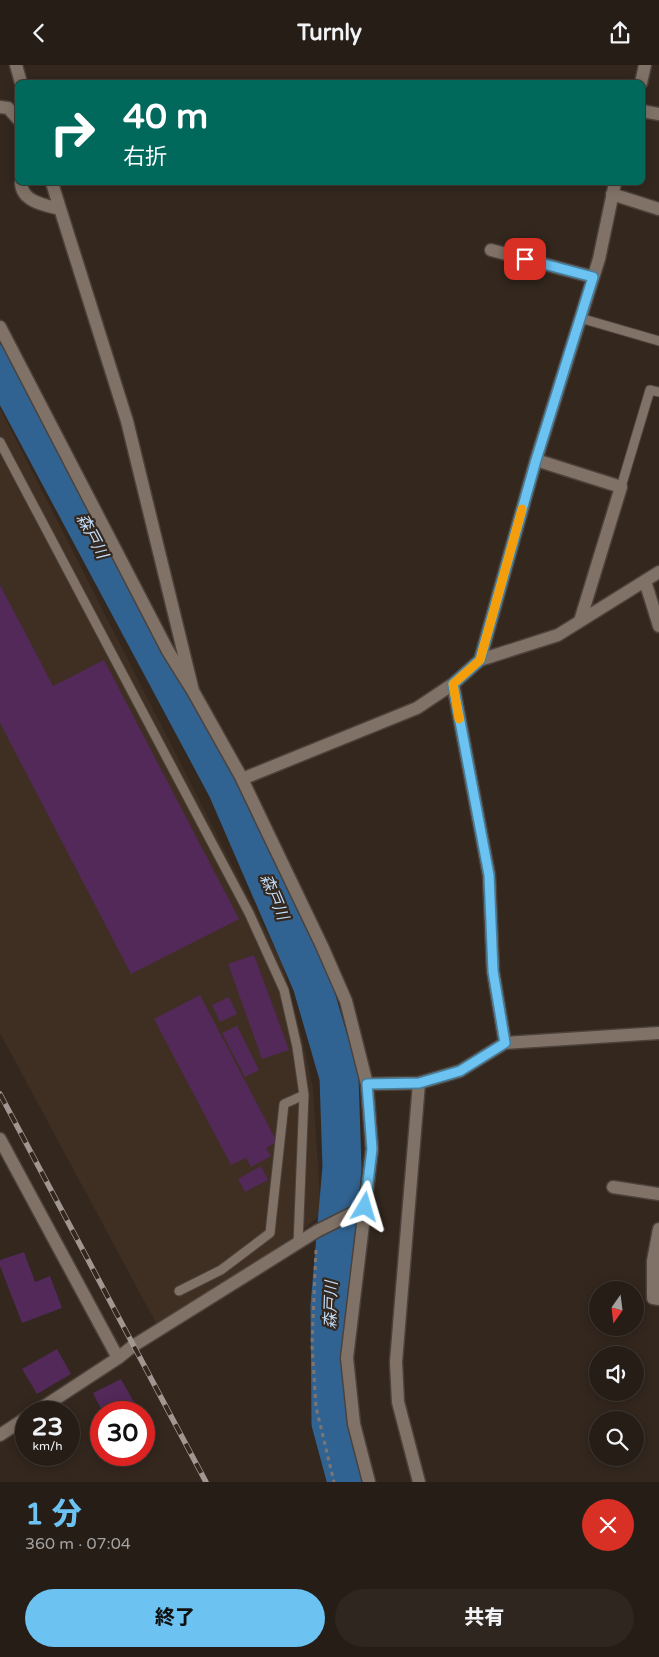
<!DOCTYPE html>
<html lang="ja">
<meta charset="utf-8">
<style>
body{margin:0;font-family:"Varela Round","Noto Sans JP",sans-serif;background:#2e261f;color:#f1f3f6;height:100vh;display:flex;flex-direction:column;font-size:19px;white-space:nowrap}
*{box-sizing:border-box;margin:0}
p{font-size:16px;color:#a4a2a1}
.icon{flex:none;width:28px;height:28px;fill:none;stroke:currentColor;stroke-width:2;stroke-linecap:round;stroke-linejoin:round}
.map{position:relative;height:1417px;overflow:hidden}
.side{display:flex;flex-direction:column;background:#261d16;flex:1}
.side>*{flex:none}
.hud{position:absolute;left:15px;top:15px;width:630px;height:105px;border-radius:8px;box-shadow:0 2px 12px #0003,0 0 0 1px #423b35;background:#00695c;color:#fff;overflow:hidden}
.needle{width:32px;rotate:194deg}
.tools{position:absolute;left:589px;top:1216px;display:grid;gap:10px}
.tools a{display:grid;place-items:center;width:55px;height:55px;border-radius:50%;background:#261d16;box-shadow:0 2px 12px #0003,0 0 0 1px #423b35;font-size:25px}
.speed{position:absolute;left:15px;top:1336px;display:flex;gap:10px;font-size:25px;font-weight:700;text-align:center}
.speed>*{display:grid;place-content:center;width:65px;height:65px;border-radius:50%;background:#261d16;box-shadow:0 2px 12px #0003,0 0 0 1px #423b35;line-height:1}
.speed small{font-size:12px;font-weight:400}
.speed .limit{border:8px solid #d22;background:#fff;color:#111}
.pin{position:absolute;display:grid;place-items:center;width:42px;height:42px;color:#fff;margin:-21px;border-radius:10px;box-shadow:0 2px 8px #0006}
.me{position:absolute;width:55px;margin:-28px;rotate:7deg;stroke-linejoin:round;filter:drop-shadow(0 0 4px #0008)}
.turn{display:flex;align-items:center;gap:18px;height:105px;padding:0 25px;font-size:22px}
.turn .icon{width:65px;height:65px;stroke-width:2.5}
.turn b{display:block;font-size:35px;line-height:42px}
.round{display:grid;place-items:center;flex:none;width:52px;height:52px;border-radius:26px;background:#2e261f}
.summary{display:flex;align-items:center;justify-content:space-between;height:85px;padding:0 25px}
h1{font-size:30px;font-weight:800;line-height:38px;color:#6cc3f2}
.button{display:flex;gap:10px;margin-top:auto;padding:10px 25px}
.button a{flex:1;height:58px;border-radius:30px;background:#6cc3f2;color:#111;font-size:20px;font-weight:800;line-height:58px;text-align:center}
.button a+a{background:#2e261f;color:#f1f3f6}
header{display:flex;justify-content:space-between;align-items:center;height:65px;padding:0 25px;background:#261d16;font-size:22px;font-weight:800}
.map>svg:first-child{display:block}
</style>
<header><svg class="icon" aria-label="back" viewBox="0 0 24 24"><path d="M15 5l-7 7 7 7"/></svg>Turnly<svg class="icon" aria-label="share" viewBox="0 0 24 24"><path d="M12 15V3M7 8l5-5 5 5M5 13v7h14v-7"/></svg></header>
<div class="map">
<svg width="659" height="1417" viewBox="0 0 659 1417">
<rect width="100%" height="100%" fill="#33271e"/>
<path fill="#3f2f22" d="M0,343L282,898L303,976L313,1023L321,1150L293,1172L156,1258L0,968Z"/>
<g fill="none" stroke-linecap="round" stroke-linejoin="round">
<path stroke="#316392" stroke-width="39" d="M0,299L227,723L312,919L339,1012L342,1102L330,1241L331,1358L347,1417"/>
</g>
<path fill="#522959" d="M0,520L53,621L104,595L239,854L131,909L0,658Z
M254,890L289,985L262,994L228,899Z
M200,930L277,1077L266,1083L271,1091L251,1102L246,1093L231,1100L154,954Z
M229,932L237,949L220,957L212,940Z
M237,961L259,1005L245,1012L222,968Z
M261,1101L268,1115L245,1127L238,1114Z
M24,1187L35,1217L50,1211L62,1243L22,1258L0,1201V1195Z
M57,1284L71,1309L37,1329L22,1304Z
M121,1314L140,1348H115L113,1343L103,1348L93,1328Z
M144,1355L151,1367L144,1371Z"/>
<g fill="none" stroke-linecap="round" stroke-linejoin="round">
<g stroke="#4c423b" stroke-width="11">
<path id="service" d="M580,253L659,276
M0,377L249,848L284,925L297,982L304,1030L298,1179
M621,422L650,325L659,327
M179,1226L221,1205L270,1168L284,1039L304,1030"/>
</g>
<g stroke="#4c423b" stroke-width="15">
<path id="minor" d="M16,0L21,18
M641,18L645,0
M0,42L8,43L18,54
M642,46L659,49
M21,118C22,137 45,140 60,144
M52,118L127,356L193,626
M612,129L659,144
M491,185L593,212
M0,262L168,586L193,626L244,717
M536,395L621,422L580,556
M645,516L659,561
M480,595L536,395L599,194L615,118
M453,619L489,810L493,906L505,978
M419,1018L396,1297L398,1337L419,1417
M367,1019L419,1018L460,1006L505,978L659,968
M0,1074L118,1293
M613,1122L659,1129
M659,1164L653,1196V1233L659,1234
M34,1348L118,1293L133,1281L317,1166L365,1142
M0,1370L26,1353
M369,1417L354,1359L347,1293L372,1084L367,1019L346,936L322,881L242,714L417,643L453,619L480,595L558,570L659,507"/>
</g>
<path stroke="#80756e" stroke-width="3" stroke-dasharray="4 4" stroke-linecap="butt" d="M316,1185L312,1279L316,1342L334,1417"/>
<use href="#service" stroke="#807267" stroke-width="9"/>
<use href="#minor" stroke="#807267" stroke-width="12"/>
<g stroke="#a19790" stroke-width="5.5">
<path id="rail" d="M0,1029L206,1417"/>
</g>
<use href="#rail" stroke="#33271e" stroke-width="4" stroke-dasharray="11" stroke-linecap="butt"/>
</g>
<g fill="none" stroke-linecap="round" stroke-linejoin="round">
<g stroke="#467f9d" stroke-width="12">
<path id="route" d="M365,1142L372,1084L367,1019L419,1018L460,1006L505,978L493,906L489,810L453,619L480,595L536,395L593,212L525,194"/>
</g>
<use href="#route" stroke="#6cc3f2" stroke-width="9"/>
<path stroke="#f59e0b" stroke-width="9" d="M459,654L453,619L480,595L522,444"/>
</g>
<g text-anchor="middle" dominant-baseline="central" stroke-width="4.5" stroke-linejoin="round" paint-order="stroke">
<g font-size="16" font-style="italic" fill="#c2defa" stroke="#33271e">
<text transform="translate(92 471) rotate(62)">森戸川</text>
<text transform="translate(274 832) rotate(67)">森戸川</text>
<text transform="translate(331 1240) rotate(-88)">森戸川</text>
</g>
</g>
</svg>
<div class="tools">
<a><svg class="needle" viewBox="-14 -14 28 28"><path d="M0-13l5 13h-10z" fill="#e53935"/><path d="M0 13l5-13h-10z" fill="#a4a2a1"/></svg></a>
<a><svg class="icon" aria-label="sound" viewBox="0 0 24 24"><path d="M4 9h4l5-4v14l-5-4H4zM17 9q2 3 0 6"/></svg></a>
<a><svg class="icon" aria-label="search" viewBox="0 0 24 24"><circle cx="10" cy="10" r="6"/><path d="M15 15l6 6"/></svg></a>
</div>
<div class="speed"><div>23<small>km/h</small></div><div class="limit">30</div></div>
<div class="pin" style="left:525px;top:194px;background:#d93025"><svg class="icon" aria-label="arrive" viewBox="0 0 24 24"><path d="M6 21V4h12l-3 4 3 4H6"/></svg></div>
<svg class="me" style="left:365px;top:1142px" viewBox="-20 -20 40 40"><path d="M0-17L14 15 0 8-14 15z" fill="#6cc3f2" stroke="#fff" stroke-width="4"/></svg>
<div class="hud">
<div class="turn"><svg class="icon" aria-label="right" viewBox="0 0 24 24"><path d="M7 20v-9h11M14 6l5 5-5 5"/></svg><div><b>40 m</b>右折</div></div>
</div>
</div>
<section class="side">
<div class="summary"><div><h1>1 分</h1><p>360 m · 07:04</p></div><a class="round" style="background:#d93025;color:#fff"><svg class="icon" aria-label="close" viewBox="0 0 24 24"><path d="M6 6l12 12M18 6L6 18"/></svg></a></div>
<div class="button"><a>終了</a><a>共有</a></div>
</section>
